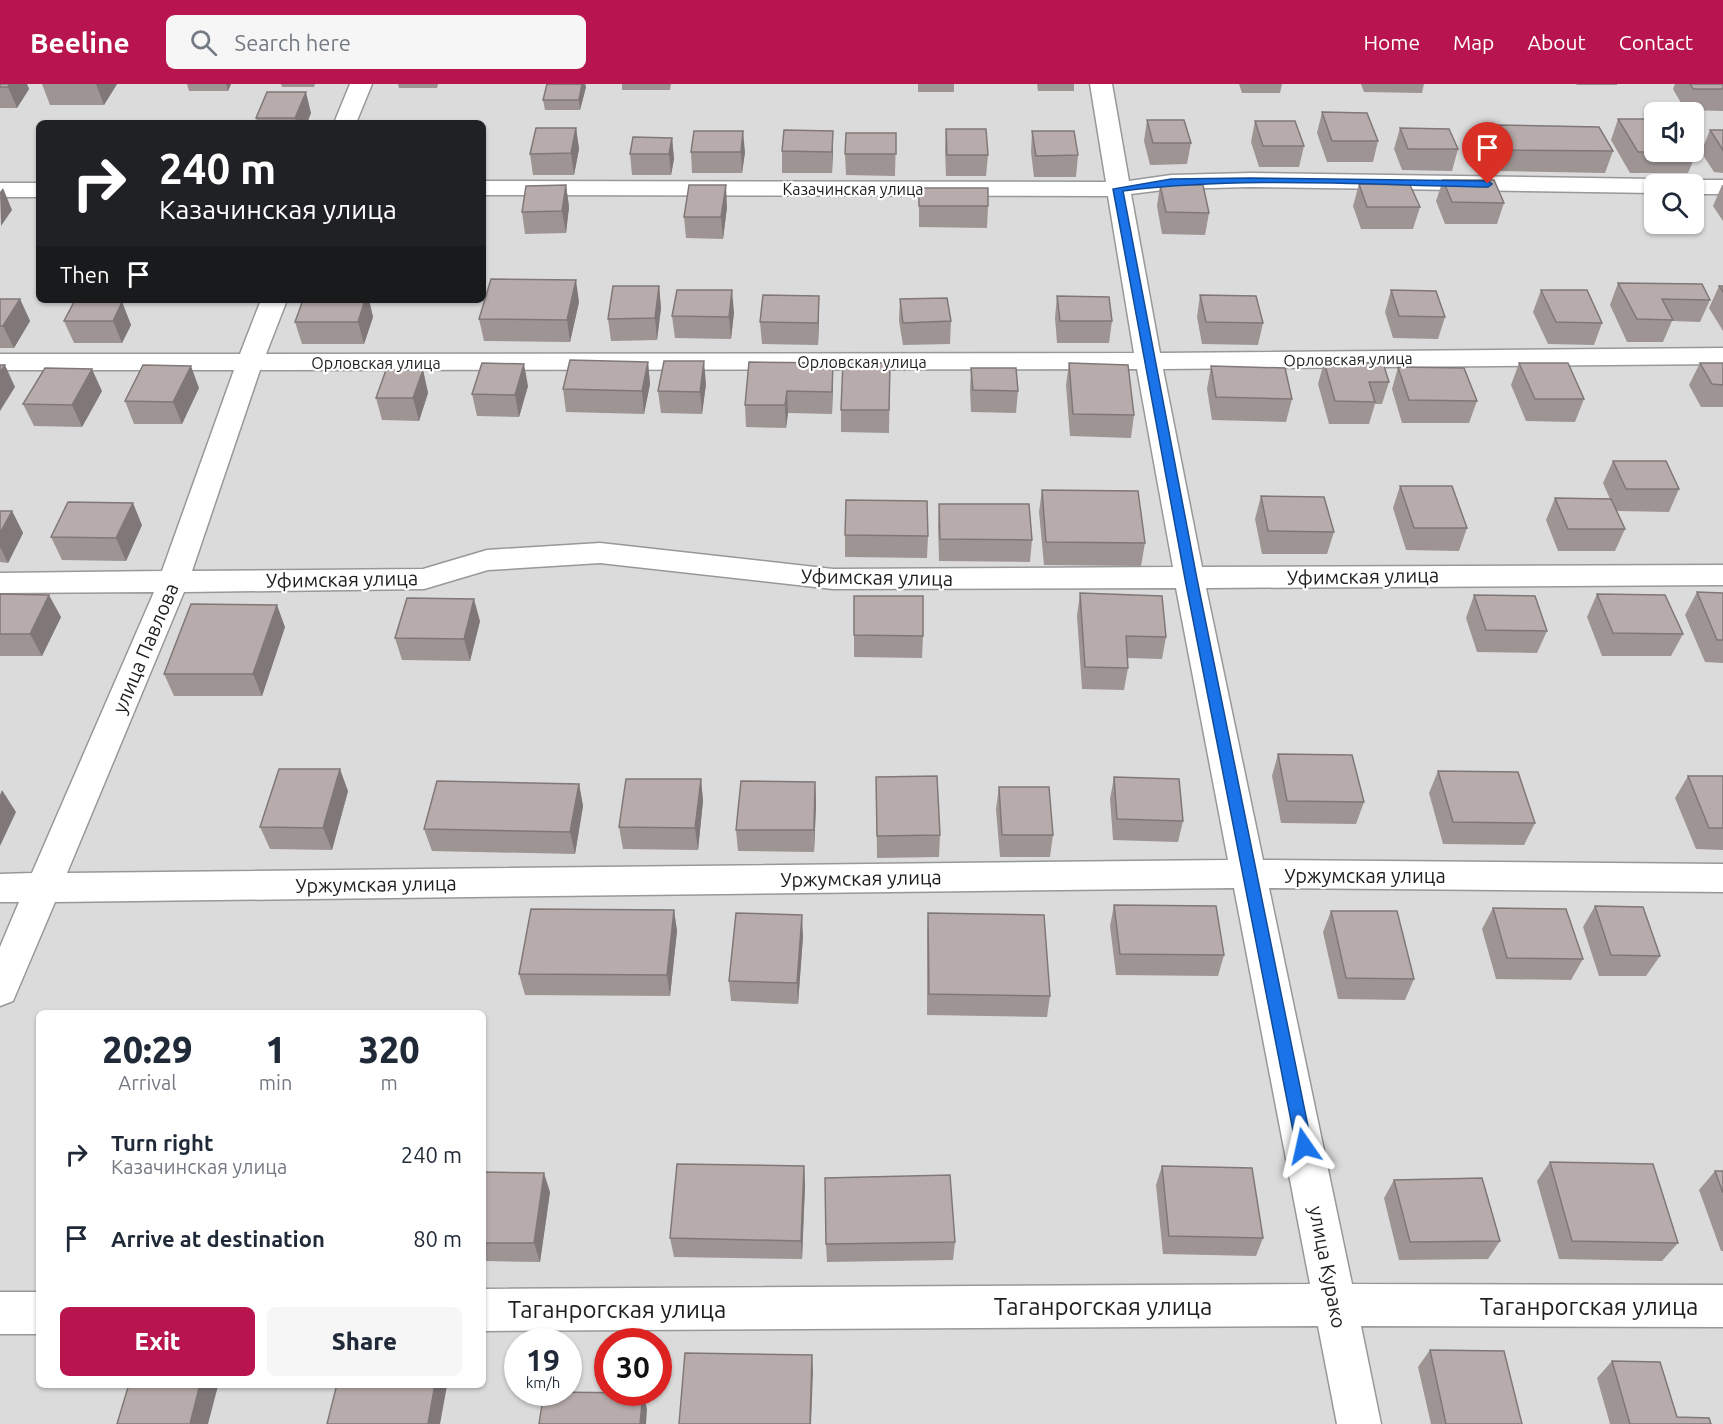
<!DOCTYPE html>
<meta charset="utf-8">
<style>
body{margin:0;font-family:Ubuntu,sans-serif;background:#f6f6f7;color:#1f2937;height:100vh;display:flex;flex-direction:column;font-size:22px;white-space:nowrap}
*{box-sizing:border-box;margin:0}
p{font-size:20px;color:#747a83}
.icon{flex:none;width:33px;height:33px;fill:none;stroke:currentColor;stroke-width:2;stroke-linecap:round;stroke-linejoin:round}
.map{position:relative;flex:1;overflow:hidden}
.side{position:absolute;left:36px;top:926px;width:450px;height:378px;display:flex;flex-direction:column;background:#fff;border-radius:9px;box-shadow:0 2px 4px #0004}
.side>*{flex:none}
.guide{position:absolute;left:36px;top:36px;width:450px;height:183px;border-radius:9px;box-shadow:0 2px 4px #0004;background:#202124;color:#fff;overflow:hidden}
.controls{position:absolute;left:1644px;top:18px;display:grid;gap:12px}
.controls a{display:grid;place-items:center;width:60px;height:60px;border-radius:9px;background:#fff;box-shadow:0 2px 4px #0004;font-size:30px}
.speed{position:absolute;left:504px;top:1244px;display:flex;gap:12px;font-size:30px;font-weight:700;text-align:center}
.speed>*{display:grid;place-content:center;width:78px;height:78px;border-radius:50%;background:#fff;box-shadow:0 2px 4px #0004;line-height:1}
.speed small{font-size:15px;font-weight:400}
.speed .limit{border:9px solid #d22;background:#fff;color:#111}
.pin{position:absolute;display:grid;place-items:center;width:51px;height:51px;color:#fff;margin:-62px -26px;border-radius:50% 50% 50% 0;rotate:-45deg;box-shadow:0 0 6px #0007}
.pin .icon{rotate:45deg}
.me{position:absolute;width:66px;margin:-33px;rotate:349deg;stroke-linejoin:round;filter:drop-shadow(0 0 4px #0008)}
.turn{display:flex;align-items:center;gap:21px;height:126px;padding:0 24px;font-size:27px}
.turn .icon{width:78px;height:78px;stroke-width:2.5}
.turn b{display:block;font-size:42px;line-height:51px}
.then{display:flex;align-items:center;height:57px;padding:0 24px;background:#0003;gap:12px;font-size:22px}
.eta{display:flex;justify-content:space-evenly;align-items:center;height:102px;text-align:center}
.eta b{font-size:36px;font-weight:800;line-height:42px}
.button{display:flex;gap:12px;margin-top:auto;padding:12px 24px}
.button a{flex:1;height:69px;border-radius:9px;background:#b8144d;color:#fff;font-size:24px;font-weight:800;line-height:69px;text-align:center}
.button a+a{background:#f6f6f7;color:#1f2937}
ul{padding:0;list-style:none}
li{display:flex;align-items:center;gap:18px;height:84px;padding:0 24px}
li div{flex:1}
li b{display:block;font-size:22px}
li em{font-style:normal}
header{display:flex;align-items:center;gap:36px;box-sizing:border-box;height:84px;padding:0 30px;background:#b8144d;color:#fff}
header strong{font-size:28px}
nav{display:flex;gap:33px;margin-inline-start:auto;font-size:21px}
.search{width:420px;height:54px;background:#f6f6f7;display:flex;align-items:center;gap:15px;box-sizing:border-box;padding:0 21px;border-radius:9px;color:#747a83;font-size:22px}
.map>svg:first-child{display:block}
</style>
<header>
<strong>Beeline</strong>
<div class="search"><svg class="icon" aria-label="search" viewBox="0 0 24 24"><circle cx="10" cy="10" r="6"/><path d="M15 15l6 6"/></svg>Search here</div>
<nav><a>Home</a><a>Map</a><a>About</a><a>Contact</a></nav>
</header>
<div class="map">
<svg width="1723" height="1340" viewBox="0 0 1723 1340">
<rect width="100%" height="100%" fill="#eee8e5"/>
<path fill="#dcdbdc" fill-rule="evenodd" d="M0,0H1723V1340H0ZM1654,28H1694V68H1654ZM39,39H483V216H39ZM1654,100H1694V140H1654ZM39,928H483V1300H39ZM518,1257H568V1308H518ZM608,1257H658V1308H608Z"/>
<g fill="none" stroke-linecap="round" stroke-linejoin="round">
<g stroke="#989898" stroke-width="3">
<path id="street" d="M350,0H372L356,39H334Z
M1090,0H1112L1129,97L1171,91L1250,89L1654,95L1664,100H1654V109L1250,103L1171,105L1131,110L1160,269L1723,264V280L1163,285L1202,483L1723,481V501L1206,504L1263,776L1723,780V808L1269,804L1352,1200L1723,1201V1243L1361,1242L1381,1340H1337L1318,1242L483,1247V1205L1310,1200L1234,804L55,818L13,917L0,922V863L19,818H0V790L32,789L154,508L0,509V489L162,487L234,286H0V270H240L261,216H287L266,270L1134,269L1108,112L483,111V97L1106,98ZM1137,285L1173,483L833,485L600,459L487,466L423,485L192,487L260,286ZM600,479L833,505L1176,504L1228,776L67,789L184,508L424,505L488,486Z
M1694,96H1723V110H1694V100H1684Z
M0,99H39V113H0Z
M0,1208H39V1250H0Z"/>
</g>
<use href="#street" fill="#fff" fill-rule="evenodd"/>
</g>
<path fill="#9d9493" d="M0,0H27L29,5L17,24H0Z
M42,0H117L104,21H50Z
M187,0H231L228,7H189Z
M281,0H315L314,3H282Z
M398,0H438L437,4H399Z
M547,0H585L586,3L580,26H545L543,16Z
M622,0H671L670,6H622Z
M918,0H954V8H918Z
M1037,0H1074V7H1038Z
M1239,0H1282L1280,9H1242Z
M1361,0H1424L1422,9L1364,8Z
M1576,0H1617V1H1577Z
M1675,0H1723V27L1685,26L1673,5Z
M1322,28L1378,57L1373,78H1327L1317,49Z
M311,29L307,39H257L256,34Z
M1618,35L1697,68L1688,89H1630L1611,56Z
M1147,36L1191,59L1187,80L1150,81L1144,57Z
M1255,37L1304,62L1299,83H1259L1251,58Z
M1497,41L1613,67L1605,89L1501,87L1490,62Z
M576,44L579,65L574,91H533L530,70Z
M1400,44L1458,65L1452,87L1402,86L1394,65Z
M946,45L988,71L986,92H946L945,66Z
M1710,46H1723V89L1714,88L1701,68Z
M833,47L832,89H782V67Z
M1032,47L1078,71L1076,93H1034L1031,68Z
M896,49L895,92L846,91L845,70Z
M672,54L674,75L671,91H632L630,70Z
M691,68H745L742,89H692Z
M1443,96L1504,119L1497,140H1445L1436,117Z
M1359,100L1420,123L1413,145H1361L1353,122Z
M566,101L569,123L566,149L525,150L522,128Z
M1160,101L1209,129L1205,151L1162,150L1157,122Z
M1722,101H1723V137L1713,122Z
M919,104L988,122L987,144L919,143Z
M727,123L723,155L686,154L684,133Z
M1618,199L1710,216L1700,238L1672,237L1663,258H1627L1610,221Z
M659,202L661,224L657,256L611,257L608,235Z
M1719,202H1723V247L1709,224Z
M1391,206L1445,233L1438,255L1393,254L1385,228Z
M1541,206L1602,239L1594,261L1548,260L1533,228Z
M1200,211L1263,239L1258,261L1202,260L1197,233Z
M819,212V234L818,261L762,260L760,238Z
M1057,212L1112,237L1109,259H1057L1055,234Z
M0,215H20L30,237L14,264H0Z
M900,215L951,237L950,260L903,261L899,237Z
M303,216H369L373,233L364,260H302L295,238Z
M122,218L131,241L122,259H74L64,237Z
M579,218L570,258L484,257L479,235Z
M734,228L731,255L675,254L672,232Z
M648,278L650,300L644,330L566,328L563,305Z
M1324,278L1389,298L1382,320H1375L1369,340H1329L1318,300Z
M833,279L832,330L788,329L786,344L746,343L745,321Z
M890,279L889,349L841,348V326Z
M1069,279L1134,331L1131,354L1070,352L1066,301Z
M1519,279L1584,315L1575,338L1526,337L1511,301Z
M1700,279H1723V323H1701L1689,301Z
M1211,282L1292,315L1286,338L1212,336L1207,305Z
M1398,283L1477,317L1469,339H1402L1392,305Z
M971,284L1018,307L1016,329L971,328L970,306Z
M423,286L428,309L419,337L382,336L376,314Z
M706,300L702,330L661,329L658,307Z
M528,302L519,333L477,332L472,310Z
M199,304L182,340H134L125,317Z
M102,307L82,343L34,342L23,320Z
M1613,377L1679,405L1669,428L1617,427L1625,445L1615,467H1558L1546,436L1555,414L1610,415L1603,399Z
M1400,402L1467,444L1459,467L1406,466L1393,424Z
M1042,406L1145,459L1141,482L1044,481L1039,428Z
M1261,412L1334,448L1327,470H1262L1255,435Z
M939,420L1032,456L1030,478L939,477L938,442Z
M0,427H12L23,449L8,479L0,478Z
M142,441L126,477L62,476L51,453Z
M845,451L928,452L927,474L845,473Z
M1697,508L1723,509V579L1705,578L1685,531Z
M1080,509L1166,553L1162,575L1127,574L1128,584L1124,606L1082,605L1077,532Z
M0,510L61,533L42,572H0Z
M1597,510L1683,550L1671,572H1602L1587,533Z
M1474,511L1547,547L1537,569L1477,568L1466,534Z
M480,537L470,577L402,576L395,554Z
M285,543L262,612H174L164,590Z
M854,551L923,552L922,574L854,573Z
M1278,670L1364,718L1356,740L1281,739L1272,692Z
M1438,687L1535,739L1524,761L1443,760L1429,709Z
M1688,692H1723V766L1696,765L1675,714Z
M876,693L940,751L939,773L877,774Z
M1114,693L1183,737L1178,758L1113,756L1110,715Z
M701,695L703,717L698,766L623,765L619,743Z
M815,698L816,720L814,768L738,767L736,746Z
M579,700L583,722L575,770L432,767L424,745Z
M999,703L1053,751L1050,773H1000L996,725Z
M348,707L332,766L270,765L260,743Z
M1114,821L1224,871L1218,892L1116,891L1110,842Z
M1595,822L1660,872L1646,892H1599L1583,843Z
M1493,824L1583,875L1571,896L1496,895L1482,845Z
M674,826L677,847L670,912L525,911L519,890Z
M1331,827L1414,895L1405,916L1338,915L1323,848Z
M928,829L1050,912L1047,933L927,931V850Z
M803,852L798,920L731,917L729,897Z
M1550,1078L1678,1159L1662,1177L1559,1175L1537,1097Z
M804,1082L805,1101L802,1175L674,1173L670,1154Z
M1162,1082L1263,1154L1256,1172L1163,1170L1156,1101Z
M1715,1087H1723V1167H1721L1699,1106Z
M483,1088L550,1108L540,1178L483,1177Z
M1394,1096L1500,1157L1488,1175L1399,1176L1384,1114Z
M955,1158L953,1176L827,1178L826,1160Z
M1430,1266L1522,1340H1431L1418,1283Z
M1612,1277L1677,1333L1711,1340H1610L1597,1294Z"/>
<path fill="#807878" d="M10,0H27L29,5L17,24L8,3Z
M96,0H117L104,21Z
M226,0H231L228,7Z
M582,0H585L586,3L580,26L579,16Z
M306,8L311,29L307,39H297L295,34Z
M576,44L579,65L574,91L571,69Z
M743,47L745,68L742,89L741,68Z
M833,47V68L832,89V68Z
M672,54L674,75L671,91L669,70Z
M566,101L569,123L566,149L562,127Z
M726,101L727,123L723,155L721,133Z
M3,104L12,126L1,142L0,108Z
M576,196L579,218L570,258L567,236Z
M659,202L661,224L657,256L655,234Z
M732,206L734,228L731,255L729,233Z
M819,212V234L818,261V239Z
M20,215L30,237L14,264L3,242Z
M365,216H369L373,233L364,260L358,238Z
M122,218L131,241L122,259L113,237Z
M704,277L706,300L702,330L700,308Z
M648,278L650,300L644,330L642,307Z
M833,279V301L832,330V308Z
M524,280L528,302L519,333L515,311Z
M5,281L15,303L0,327V288Z
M191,282L199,304L182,340L173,318Z
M92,285L102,307L82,343L72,321Z
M423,286L428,309L419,337L413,314Z
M787,307L788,329L786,344L785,321Z
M133,419L142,441L126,477L116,454Z
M12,427L23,449L8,479L0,463V449Z
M49,511L61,533L42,572L30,550Z
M474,515L480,537L470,577L464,555Z
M277,521L285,543L262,612L253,590Z
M340,685L348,707L332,766L323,744Z
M701,695L703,717L698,766L695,744Z
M815,698L816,720L814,768V746Z
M579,700L583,722L575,770L570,748Z
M2,706L16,728L0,762V711Z
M674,826L677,847L670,912L667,891Z
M802,831L803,852L798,920L797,899Z
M804,1082L805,1101L802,1175L801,1157Z
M544,1089L550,1108L540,1178L534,1159Z
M812,1271L813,1288L811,1340H810Z
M200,1300H217L218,1302L208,1340H190Z
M435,1300H446L447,1302L440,1340H428Z
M643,1309L647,1325L646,1340H640Z"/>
<path fill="#b7acab" stroke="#807878" stroke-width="1.5" d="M0,0H10L8,3H0Z
M547,0H582L579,16H543Z
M1690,0H1723V5H1693Z
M267,8H306L295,34H256Z
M1322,28L1367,29L1378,57H1332Z
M1618,35H1654V68H1694V63L1697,68H1638Z
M1147,36H1184L1191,59H1153Z
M1255,37H1295L1304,62H1263Z
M388,38L413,39H387Z
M1497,41L1599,43L1613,67L1508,66Z
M536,44H576L571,69L530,70Z
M1400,44L1449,45L1458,65H1408Z
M946,45H986L988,71H947Z
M784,46L833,47L832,68L782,67Z
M1710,46H1723V66Z
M694,47H743L741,68H691Z
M1032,47H1074L1078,71L1036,72Z
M846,49H896V70H845Z
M633,53L672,54L669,70H630Z
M1443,96H1494L1504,119L1452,118Z
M1359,100L1410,101L1420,123H1367Z
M566,101L562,127L522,128L526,102Z
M689,101H726L721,133H684Z
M1160,101H1203L1209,129L1166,128Z
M919,104H988V122H919Z
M491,195L576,196L567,236L479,235Z
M1618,199L1702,200L1710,216L1662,215L1673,236L1637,235Z
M613,202H659L655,234L608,235Z
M1719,202H1723V208Z
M677,206H732L729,233L672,232Z
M1391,206L1436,207L1445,233L1399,232Z
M1541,206H1587L1602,239L1556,238Z
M763,211L819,212L818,239L760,238Z
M1200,211L1256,212L1263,239L1206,238Z
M1057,212L1109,213L1112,237H1060Z
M947,214L951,237L903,239L900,215Z
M0,215H20L3,242H0Z
M303,216H365L358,238H295Z
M74,218H122L113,237H64Z
M570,276L648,278L642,307L563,305Z
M664,277H704L700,308L658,307Z
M749,278L833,279L832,308L787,307L785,321H745Z
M843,278L890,279L889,326H841Z
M1324,278L1383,279L1389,298H1369L1375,318L1335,317Z
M482,279L524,280L515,311L472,310Z
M1069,279L1128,281L1134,331L1073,330Z
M1519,279H1568L1584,315H1535Z
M1700,279H1723V301L1712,300Z
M0,281H5L0,288Z
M143,281L191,282L173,318L125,317Z
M1211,282L1285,284L1292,315L1216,313Z
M1398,283L1464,284L1477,317L1409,316Z
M45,284L92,285L72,321L23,320Z
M971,284H1016L1018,307L973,306Z
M386,286H423L413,314H376Z
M1613,377H1666L1679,405H1626Z
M1400,402H1452L1467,444H1414Z
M1042,406L1138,407L1145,459L1046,458Z
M1261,412L1324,413L1334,448L1268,447Z
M1555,414L1611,415L1625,445H1568Z
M846,416L927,417L928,452L845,451Z
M68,418L133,419L116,454L51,453Z
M939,420H1029L1032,456L940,455Z
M0,427H12L0,449Z
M1697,508L1723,509V556H1717Z
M1080,509L1162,512L1166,553L1126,552L1128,584L1085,583Z
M0,510L49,511L30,550H0Z
M1597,510L1665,511L1683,550L1613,549Z
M1474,511L1535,512L1547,547L1486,546Z
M854,512H923V552L854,551Z
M407,514L474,515L464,555L395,554Z
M191,520L277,521L253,590H164Z
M1278,670L1352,671L1364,718L1287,717Z
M279,685H340L323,744L260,743Z
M1438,687L1518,688L1535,739L1453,738Z
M937,692L940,751L877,752L876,693Z
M1688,692H1723V744H1709Z
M1114,693L1179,695L1183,737L1117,735Z
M626,695H701L695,744L619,743Z
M437,697L579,700L570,748L424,745Z
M741,697L815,698L814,746H736Z
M999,703H1049L1053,751H1002Z
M1114,821L1216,822L1224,871L1120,870Z
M1595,822L1643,823L1660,872L1611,871Z
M1493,824L1566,825L1583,875L1507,874Z
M531,825L674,826L667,891L519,890Z
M1331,827H1397L1414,895L1346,894Z
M736,829L802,831L797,899L729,897Z
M928,829L1044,831L1050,912L929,910Z
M1550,1078L1653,1080L1678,1159L1572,1157Z
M677,1080L804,1082L801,1157L670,1154Z
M1162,1082L1252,1084L1263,1154L1169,1152Z
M1715,1087H1723V1109Z
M483,1088L544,1089L534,1159H483Z
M950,1091L955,1158L826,1160L825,1094Z
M1482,1094L1500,1157L1410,1158L1394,1096Z
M1430,1266L1504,1267L1522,1340H1446Z
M685,1269L812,1271L810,1340H679Z
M1612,1277L1660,1278L1677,1333L1709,1334L1711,1340H1630Z
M129,1300H200L190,1340H117Z
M337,1300H435L428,1340H327Z
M544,1308L643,1309L640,1340H539Z"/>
<path fill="#1a73e8" stroke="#114b97" stroke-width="1.5" d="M1250,94L1488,97L1492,100L1488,103C1367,101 1243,92 1123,107L1197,495L1312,1062L1310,1067L1304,1069L1298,1067L1296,1062L1185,495L1113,105L1171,95Z"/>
<g text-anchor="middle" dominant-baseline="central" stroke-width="4.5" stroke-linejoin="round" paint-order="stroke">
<g font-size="16" fill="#1e1e1e" stroke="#fff">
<text x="853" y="105">Казачинская улица</text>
<text transform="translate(1348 275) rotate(-1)">Орловская улица</text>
<text x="862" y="278">Орловская улица</text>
<text x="376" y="279">Орловская улица</text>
</g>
<g font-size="20" fill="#1e1e1e" stroke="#fff">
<text transform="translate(1363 492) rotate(-1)">Уфимская улица</text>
<text transform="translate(877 493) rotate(1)">Уфимская улица</text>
<text transform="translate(342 495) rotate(-1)">Уфимская улица</text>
<text transform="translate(145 564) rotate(-67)">улица Павлова</text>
<text x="1365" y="791">Уржумская улица</text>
<text transform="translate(861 794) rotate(-1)">Уржумская улица</text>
<text transform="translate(376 800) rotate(-1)">Уржумская улица</text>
<text transform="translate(1328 1183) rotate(79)">улица Курако</text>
</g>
<g font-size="24" fill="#1e1e1e" stroke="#fff">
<text x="1103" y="1222">Таганрогская улица</text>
<text x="1589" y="1222">Таганрогская улица</text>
<text x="617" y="1225">Таганрогская улица</text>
</g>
</g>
</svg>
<div class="controls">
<a><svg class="icon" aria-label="sound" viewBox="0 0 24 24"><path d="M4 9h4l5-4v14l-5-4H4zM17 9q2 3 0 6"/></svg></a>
<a><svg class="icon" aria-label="search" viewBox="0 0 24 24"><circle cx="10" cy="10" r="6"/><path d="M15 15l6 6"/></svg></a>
</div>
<div class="speed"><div>19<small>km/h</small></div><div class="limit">30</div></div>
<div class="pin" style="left:1488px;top:100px;background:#d93025"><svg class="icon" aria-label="arrive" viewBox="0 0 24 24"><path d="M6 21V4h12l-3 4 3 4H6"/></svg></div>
<svg class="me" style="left:1304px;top:1062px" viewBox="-20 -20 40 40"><path d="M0-17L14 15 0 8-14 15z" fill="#1a73e8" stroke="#fff" stroke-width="4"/></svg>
<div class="guide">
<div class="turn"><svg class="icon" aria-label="right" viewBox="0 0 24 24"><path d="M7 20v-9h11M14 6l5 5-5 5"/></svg><div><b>240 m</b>Казачинская улица</div></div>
<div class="then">Then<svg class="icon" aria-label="arrive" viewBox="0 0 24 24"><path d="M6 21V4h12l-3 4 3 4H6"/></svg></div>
</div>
<section class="side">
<div class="eta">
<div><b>20:29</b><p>Arrival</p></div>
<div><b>1</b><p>min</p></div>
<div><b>320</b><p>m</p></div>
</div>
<ul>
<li><svg class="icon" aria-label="right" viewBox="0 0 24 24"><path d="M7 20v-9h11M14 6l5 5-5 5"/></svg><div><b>Turn right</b><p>Казачинская улица</p></div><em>240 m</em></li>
<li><svg class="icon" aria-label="arrive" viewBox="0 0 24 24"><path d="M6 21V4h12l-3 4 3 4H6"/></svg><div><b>Arrive at destination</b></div><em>80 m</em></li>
</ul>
<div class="button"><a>Exit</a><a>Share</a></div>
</section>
</div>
